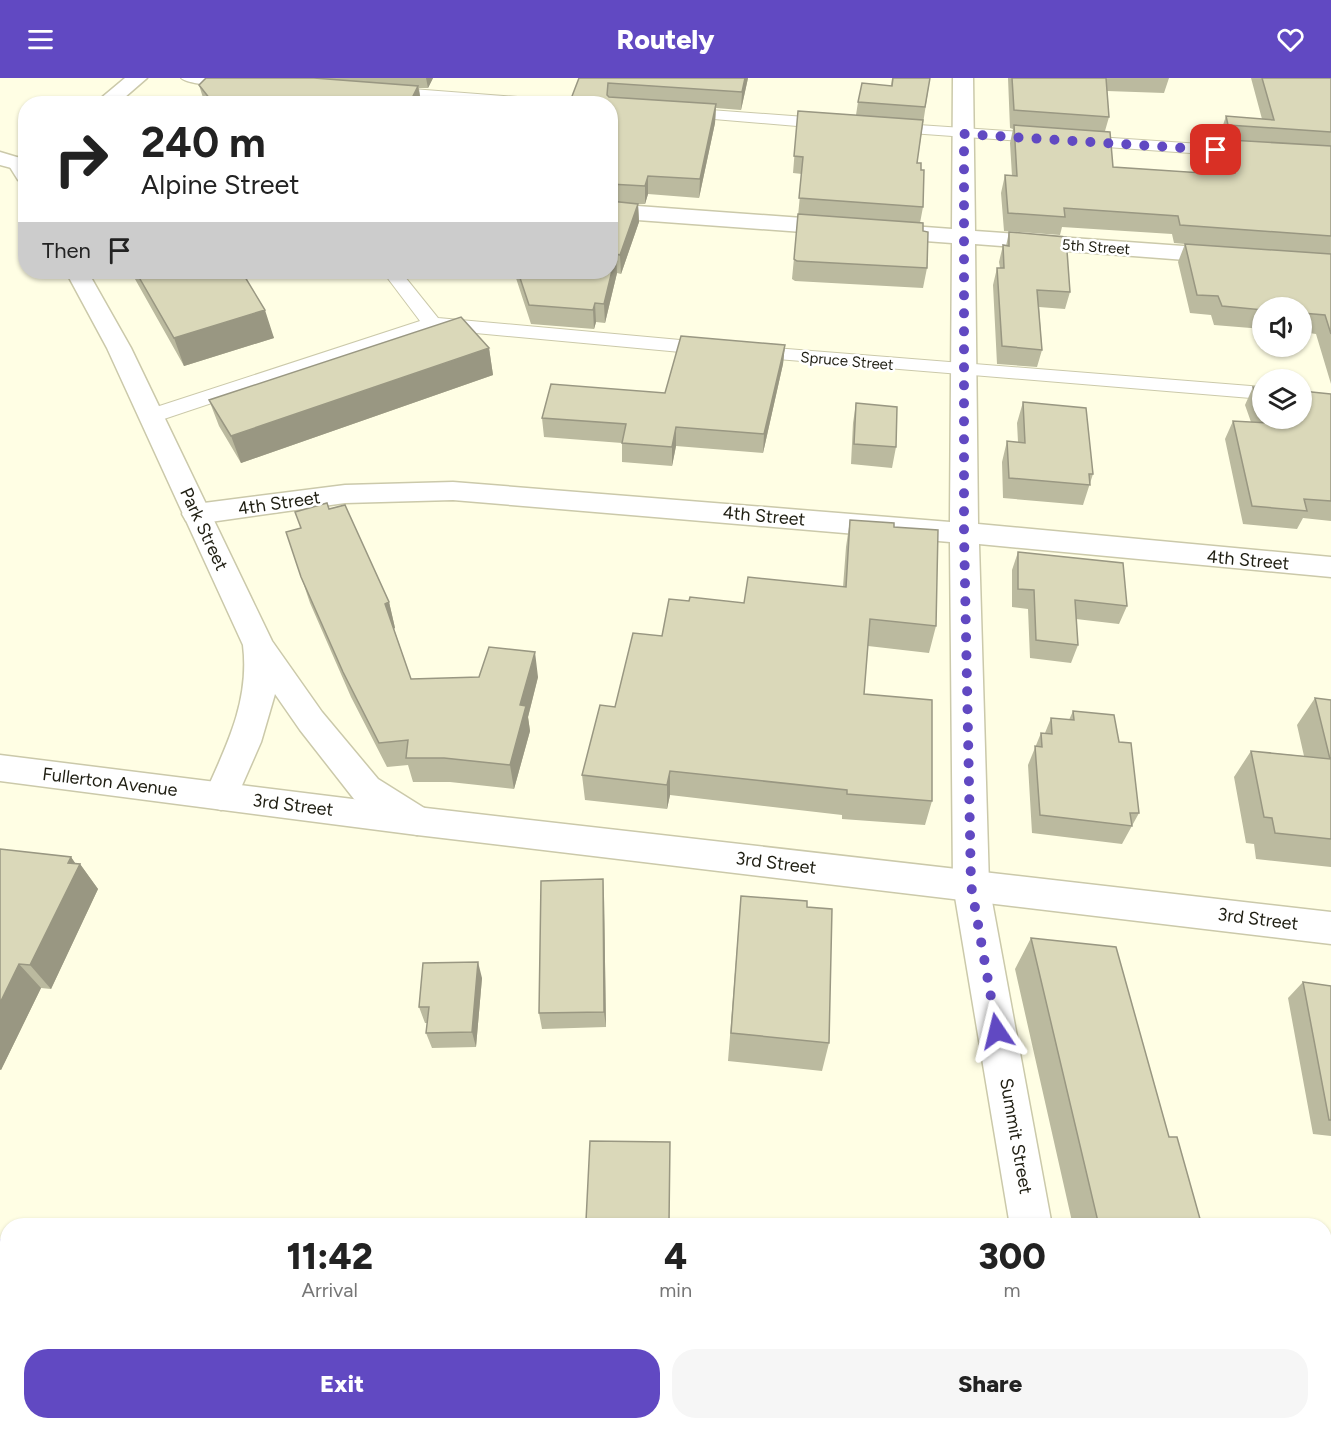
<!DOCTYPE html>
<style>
body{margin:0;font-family:Figtree,sans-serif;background:#f6f6f6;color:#222;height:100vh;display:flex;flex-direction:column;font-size:22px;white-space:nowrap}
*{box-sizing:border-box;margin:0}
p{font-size:20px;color:#767676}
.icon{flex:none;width:33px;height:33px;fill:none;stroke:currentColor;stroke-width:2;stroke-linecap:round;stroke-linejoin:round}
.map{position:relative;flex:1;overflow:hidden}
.details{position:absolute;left:0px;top:1140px;width:1332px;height:212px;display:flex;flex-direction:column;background:#fff;border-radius:24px 24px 0 0;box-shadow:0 2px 4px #0004}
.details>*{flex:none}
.top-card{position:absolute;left:18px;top:18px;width:600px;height:183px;border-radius:24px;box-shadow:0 2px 4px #0004;background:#fff;color:#222;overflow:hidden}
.fabs{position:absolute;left:1252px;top:219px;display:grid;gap:12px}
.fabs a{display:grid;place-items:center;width:60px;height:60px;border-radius:50%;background:#fff;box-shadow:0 2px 4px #0004;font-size:30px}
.pin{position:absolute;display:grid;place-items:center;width:51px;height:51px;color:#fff;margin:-26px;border-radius:12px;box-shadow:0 3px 9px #0006}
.me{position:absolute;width:66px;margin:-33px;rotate:350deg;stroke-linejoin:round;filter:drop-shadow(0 0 4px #0008)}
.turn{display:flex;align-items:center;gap:21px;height:126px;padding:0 24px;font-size:27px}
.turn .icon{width:78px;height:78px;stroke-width:2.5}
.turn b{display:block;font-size:42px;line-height:51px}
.then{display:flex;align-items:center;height:57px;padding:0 24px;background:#0003;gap:12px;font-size:22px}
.eta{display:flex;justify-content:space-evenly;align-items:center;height:102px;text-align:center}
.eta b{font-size:36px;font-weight:800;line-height:42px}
.action{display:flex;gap:12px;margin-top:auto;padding:12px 24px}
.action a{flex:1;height:69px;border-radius:24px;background:#6149c2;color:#fff;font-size:24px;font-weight:800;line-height:69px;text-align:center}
.action a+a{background:#f6f6f6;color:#222}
header{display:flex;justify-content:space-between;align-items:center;height:78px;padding:0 24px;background:#6149c2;color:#fff;font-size:27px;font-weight:800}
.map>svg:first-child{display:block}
</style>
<header><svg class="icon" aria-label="menu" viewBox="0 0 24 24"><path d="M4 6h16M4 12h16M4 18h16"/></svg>Routely<svg class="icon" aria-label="heart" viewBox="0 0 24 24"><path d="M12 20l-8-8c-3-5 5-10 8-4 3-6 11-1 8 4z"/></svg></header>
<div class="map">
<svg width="1331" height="1351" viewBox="0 0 1331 1351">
<rect width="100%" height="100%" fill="#fffee4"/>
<path fill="#d1cffc" d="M0,1161L8,1162V1344H155L152,1351H0Z"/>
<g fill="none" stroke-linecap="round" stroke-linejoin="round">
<g stroke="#cbc9aa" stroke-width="2">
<path id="service" d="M181,0H241L246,4C240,11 187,7 181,0Z
M386,9L544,21L551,26H477L381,17L378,14Z
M683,30L832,41L840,46L832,51L678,38L675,35Z
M889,45L1260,70L1268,75L1260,80L883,53L881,50L883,47Z
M383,194H401L438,240L713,265L720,267L723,271L720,275L713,277L433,251L158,343L151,344L144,343L141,338L144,333L420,243Z
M749,268L1263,309V321L742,278L739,274L742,270Z"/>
</g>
<g stroke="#cbc9aa" stroke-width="3">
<path id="minor" d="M953,0H973L975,153L1225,171L1233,173L1236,178L1233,183L1225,185L975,166L978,446L1331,479V499L979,466L989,807L1052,1148H1010L953,807L950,464L453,422L345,425L196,446L186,443L182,436L186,429L196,426L345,407L453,404L950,444L952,165L610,140V126L952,151Z
M0,74L20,80L26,79V91L19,92L0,87Z
M1042,1344H1088L1090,1351H1044Z"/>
</g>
<g stroke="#cbc9aa" stroke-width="3">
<path id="tertiary" d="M125,0H147L117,26H94Z
M26,76V103L18,102L8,86L12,82Z
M66,194H88L131,270L272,563L322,634L378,701L429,733L434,743L429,753L417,757L405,753L354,721L300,652L275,616L261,664L233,728L221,732L209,728L204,718C226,669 250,623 243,567L107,270Z"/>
</g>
<g stroke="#cbc9aa" stroke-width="3">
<path id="secondary" d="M0,677L417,729L1331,834V866L417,757L0,703Z"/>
</g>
<use href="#service" fill="#fff" fill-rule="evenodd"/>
<use href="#minor" fill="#fff" fill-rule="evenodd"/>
<use href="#tertiary" fill="#fff" fill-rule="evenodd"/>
<use href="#secondary" fill="#fff" fill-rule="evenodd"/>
</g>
<path fill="#bbba9f" d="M206,0H433L428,10H419L421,24L420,26H206L204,23L199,7Z
M579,0H748L741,32L716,30L715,45L699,120L648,116L645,126H638L639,144L621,196L617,195L605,245L596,244L594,251L531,246L514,194H610V26Z
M892,0H930L917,85L923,129L920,145L923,153L927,190L923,210L795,203L792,201L802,96L793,95L798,33L856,37L858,24L891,8Z
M1008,0H1169L1164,15L1107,13L1109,39L1105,53L1113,89L1216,96V94H1225L1223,80L1228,66L1221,65L1220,56L1226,38L1262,41L1251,0H1331V306L1316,256L1302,254V230H1263V251L1214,247L1211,237L1190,235L1178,184L1185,166L1174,165L1172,156L1062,149L1060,157L1004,153L1001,115L1005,97L1012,98L1010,65L1013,51L1010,50Z
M1009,154L1070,214L1065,231L1039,229L1042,272L1037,289L997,286L993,207L997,190H1000L999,184L1003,167L1006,168Z
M131,194H242L274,260L184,288Z
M785,267L783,286L763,375L676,368L672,388L622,384V365L544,359L542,340L665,315Z
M489,270L493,297L241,385L219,348L209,322Z
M1253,309L1263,310V340H1302L1331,316V443L1303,440L1297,451L1243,446L1225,361L1233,343L1251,344L1245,327Z
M1023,324L1093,396L1083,427L1003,420L1002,384L1007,363L1018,364L1017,345Z
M856,325L896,369L892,390L851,386L853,345Z
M329,431L389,524L395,550L394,551L411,601L538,599L528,639L530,653L514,711L450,704H413L408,687L387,689L351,619L310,525L286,454L300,450Z
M850,442L894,449L936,548L929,575L868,568L864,616L932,723L925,747L842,741V737L670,717L667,731L585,722L582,697L615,629L662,558L689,523L744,525L843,509L846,469Z
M1018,474L1127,528L1119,546L1076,541L1078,567L1071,585L1030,580L1028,531L1012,529V492Z
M1315,620L1331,622V789L1256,781L1254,766L1246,765L1234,699L1251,673L1304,678L1297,647Z
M1073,633L1119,664L1139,735L1122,766L1032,755L1028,687L1041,655H1045L1051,640L1069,642Z
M0,771L71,779L75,786H80L98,811L51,911L41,910L1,992H0Z
M604,818L606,949L542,951L539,935Z
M741,818L807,829L829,965L822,993L728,983Z
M1031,860L1169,1059L1202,1148H1073L1015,891Z
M482,900L476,969L432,970L426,955L427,945H425L419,929Z
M1303,904L1331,908V1058L1313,1056L1288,920Z
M670,1064L669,1148H587L586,1143Z
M844,1344H937L938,1351H844Z
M1190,1344H1282L1284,1351H1192Z"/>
<path fill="#999782" d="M426,0H433L428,10Z
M745,0H748L741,32L742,14Z
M418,8L421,24L420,26H409Z
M716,26L715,45L699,120L700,101Z
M648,98V116L645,126V108Z
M638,126L639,144L621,196L620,177Z
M616,176L617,195L605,245L604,226Z
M595,225L596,244L594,251L593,232Z
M265,232L274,260L184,288L174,260Z
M785,267L783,286L763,375L764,356Z
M489,270L493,297L241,385L231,358Z
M676,349V368L672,388V369Z
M389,524L395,550L391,551L385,526Z
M535,574L538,599L528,639L530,653L514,711L510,687L520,627Z
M670,693V717L667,731V707Z
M71,779L78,789L80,786L98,811L51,911L30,887Z
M603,801L604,818L606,949L604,934Z
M478,884L482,900L476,969L472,954Z
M19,886L41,910L1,992L0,991V925Z"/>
<path fill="#dad8b9" stroke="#999782" stroke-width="1.5" d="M206,0H314L418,8L409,26H214L199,7Z
M579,0H745L742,14L608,5L607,17L609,19L716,26L700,101L648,98L645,108L610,106V26H569Z
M893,0H930L925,29L858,24L862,5L892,8Z
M1012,0H1106L1109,39L1014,32Z
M1262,0H1331V54L1228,47L1226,38L1274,42Z
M798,33L923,42L917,85H921V92H924L923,129L799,120L803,79L794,78Z
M1014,47L1110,54L1113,89L1217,96L1216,94L1235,95L1230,62L1331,68V158L1180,147L1178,138L1064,130L1065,139L1008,135L1005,97L1017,98Z
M610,123L638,126L620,177L616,176L604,226L595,225L593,232L529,227L518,194H610Z
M798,136L923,145V153L928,154L927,190L797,183L794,181Z
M1009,154L1066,159L1070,214L1037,212L1042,272L1002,268L997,190H1004L1003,167L1009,168Z
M1185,166L1331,176V256L1325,237L1302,235V230H1263V232L1222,228L1218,218L1197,217Z
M136,194H242L265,232L174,260Z
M461,239L489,270L231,358L209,322Z
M681,258L785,267L764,356L676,349L672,369L622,365L626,346L542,340L551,306L665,315Z
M1253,309L1263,310V333Z
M1302,313L1331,316V423L1304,421L1307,433L1252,428L1233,343L1268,345L1266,340H1302Z
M1023,324L1086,330L1093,396H1089L1090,407L1009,400L1007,363L1025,365Z
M856,325L897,329L896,369L854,366Z
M327,425L329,431L345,427L389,524L385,526L411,601L479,599L489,569L535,574L520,627L526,628L510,687L444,680H406L408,662L379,665L343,594L301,499L286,454L301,450L295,434Z
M850,442L894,445V449L938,452L936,548L870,541L864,616L932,622V723L847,716V712L670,693L667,707L582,697L600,627L615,629L633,555L662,558L669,521L689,523L690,519L744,525L748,499L846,509Z
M1018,474L1123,485L1127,528L1075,522L1078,567L1036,562L1034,512L1018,511Z
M1315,620L1331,622V761L1275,755L1272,740L1264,739L1251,673L1330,681Z
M1073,633L1114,637L1119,664L1131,665L1139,735H1130L1132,748L1040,737L1035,668L1042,669L1041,655L1052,656L1051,640L1074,642Z
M0,771L71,779L68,785L80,786L30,887L19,886L0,925Z
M603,801L604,934L539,935L541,803Z
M741,818L807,823V829L832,831L829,965L731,955Z
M1031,860L1116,869L1169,1059H1177L1202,1148H1099Z
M478,884L472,954L426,955L429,929H419L423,885Z
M1303,904L1331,908V1042H1329Z
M590,1063L670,1064L669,1145L586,1143Z
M644,1344H658L688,1351H643Z
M847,1344H937L938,1351H847Z
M1207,1344H1282L1284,1351H1209Z"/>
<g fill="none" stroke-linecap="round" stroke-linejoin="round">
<path stroke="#6149c2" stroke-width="10" stroke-dasharray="0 18" d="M997,953L971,807L964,455V56L1216,72"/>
</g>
<g text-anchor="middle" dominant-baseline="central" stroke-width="5" stroke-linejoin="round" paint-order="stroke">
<g font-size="15" fill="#1f1e12" stroke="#fff">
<text transform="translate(1096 169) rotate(4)">5th Street</text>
<text transform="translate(847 283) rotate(5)">Spruce Street</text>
</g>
<g font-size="18" fill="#1f1e12" stroke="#fff">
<text transform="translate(279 425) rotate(-8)">4th Street</text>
<text transform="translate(764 438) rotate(5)">4th Street</text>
<text transform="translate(204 451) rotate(65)">Park Street</text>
<text transform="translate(1248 482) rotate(5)">4th Street</text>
<text transform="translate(110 704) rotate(7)">Fullerton Avenue</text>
<text transform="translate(293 727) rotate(7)">3rd Street</text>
<text transform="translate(776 785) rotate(7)">3rd Street</text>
<text transform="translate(1258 841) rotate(7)">3rd Street</text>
<text transform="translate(1016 1058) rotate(80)">Summit Street</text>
</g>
</g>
</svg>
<div class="fabs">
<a><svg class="icon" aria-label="sound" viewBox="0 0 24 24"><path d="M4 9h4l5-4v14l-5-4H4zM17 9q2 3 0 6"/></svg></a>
<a><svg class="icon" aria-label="layers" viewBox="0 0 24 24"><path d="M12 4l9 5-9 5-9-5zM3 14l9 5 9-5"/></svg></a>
</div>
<div class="pin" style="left:1216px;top:72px;background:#d93025"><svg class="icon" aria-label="arrive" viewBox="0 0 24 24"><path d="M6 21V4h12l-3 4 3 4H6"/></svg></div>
<svg class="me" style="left:997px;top:953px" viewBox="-20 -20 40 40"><path d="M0-17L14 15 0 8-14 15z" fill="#6149c2" stroke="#fff" stroke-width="4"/></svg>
<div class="top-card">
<div class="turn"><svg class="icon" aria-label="right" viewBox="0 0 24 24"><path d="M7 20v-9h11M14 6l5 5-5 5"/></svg><div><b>240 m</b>Alpine Street</div></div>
<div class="then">Then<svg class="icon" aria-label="arrive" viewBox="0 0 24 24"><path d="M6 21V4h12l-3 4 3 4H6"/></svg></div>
</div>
<section class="details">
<div class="eta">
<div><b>11:42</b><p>Arrival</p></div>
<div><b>4</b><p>min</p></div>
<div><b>300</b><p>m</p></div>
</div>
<div class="action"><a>Exit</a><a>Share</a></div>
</section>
</div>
